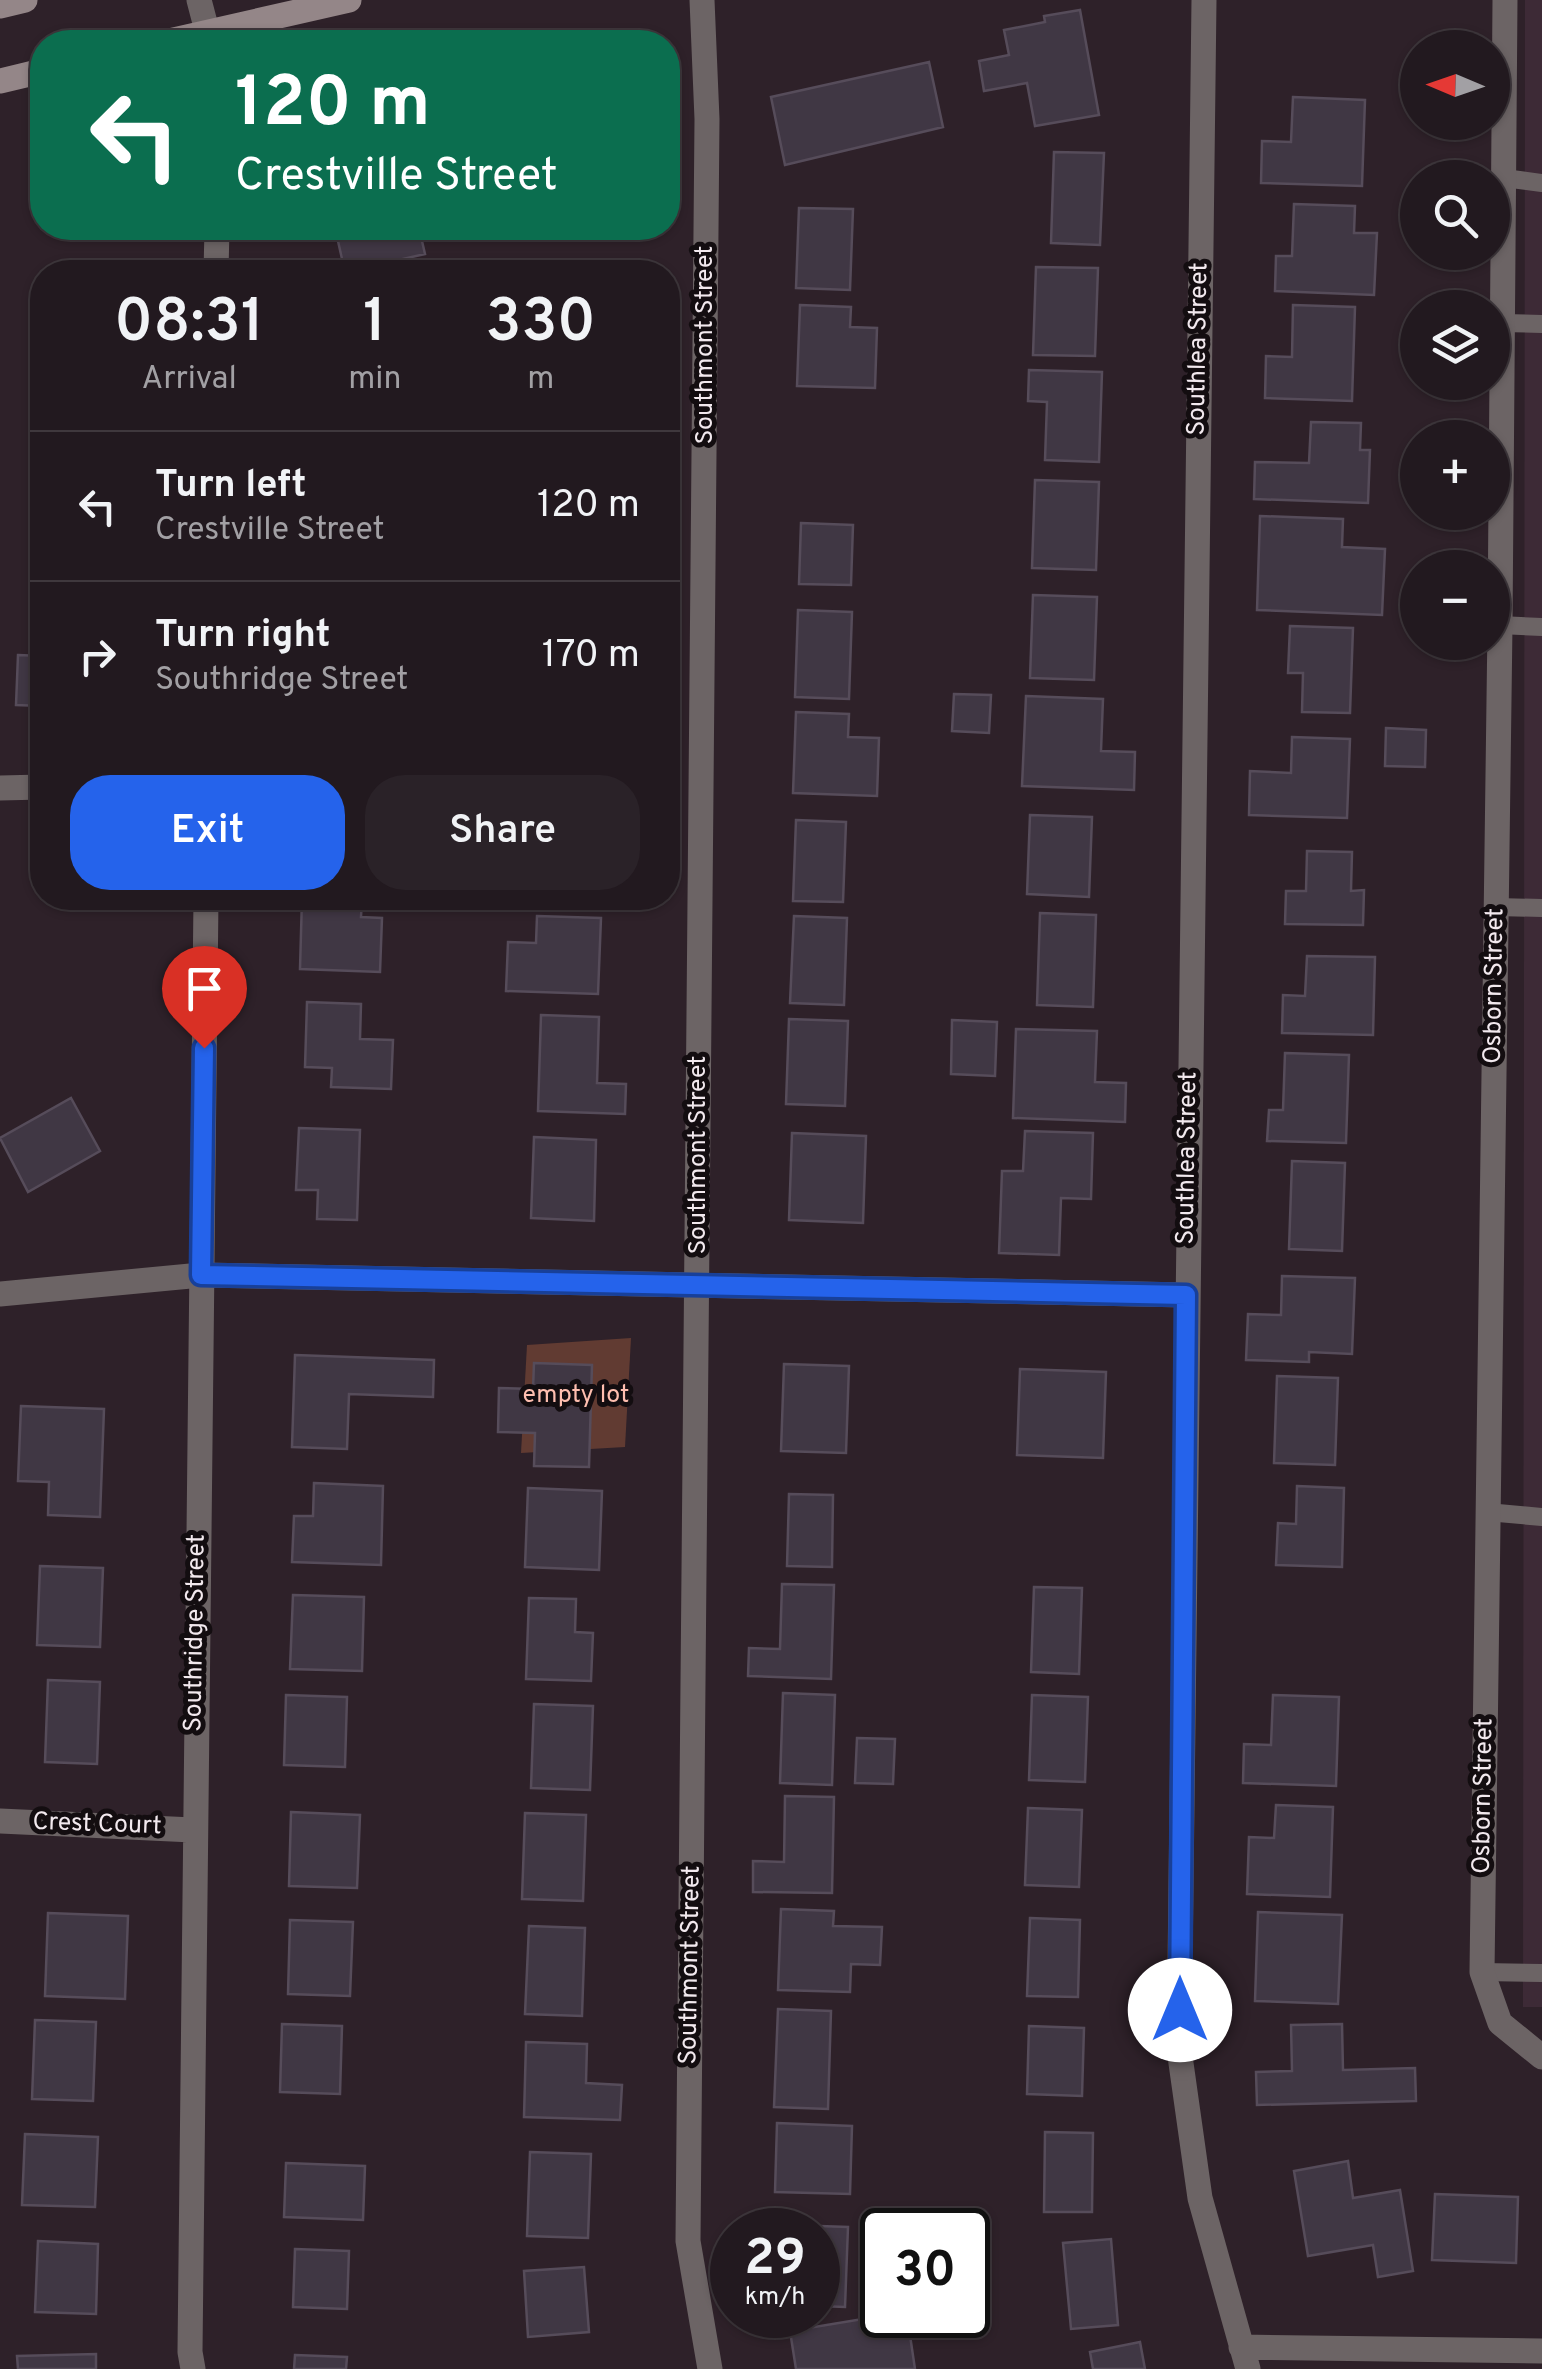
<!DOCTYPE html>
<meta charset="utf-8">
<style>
body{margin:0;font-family:Overpass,sans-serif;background:#2a2228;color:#f1f3f6;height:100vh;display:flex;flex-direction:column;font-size:38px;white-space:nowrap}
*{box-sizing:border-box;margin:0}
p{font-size:32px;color:#a2a0a4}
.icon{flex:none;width:55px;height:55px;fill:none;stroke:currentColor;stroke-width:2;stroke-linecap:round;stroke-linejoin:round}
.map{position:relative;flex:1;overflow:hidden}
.panel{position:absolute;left:30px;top:260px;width:650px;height:650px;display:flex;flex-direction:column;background:#22191f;border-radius:40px;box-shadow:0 2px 8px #0004,0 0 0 2px #3f383d}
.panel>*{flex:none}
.hud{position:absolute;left:30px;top:30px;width:650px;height:210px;border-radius:40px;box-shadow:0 2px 8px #0004,0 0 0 2px #3f383d;background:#0b6e4f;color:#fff;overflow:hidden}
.needle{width:65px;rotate:272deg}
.tools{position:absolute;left:1400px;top:30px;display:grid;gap:20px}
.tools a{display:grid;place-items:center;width:110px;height:110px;border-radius:50%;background:#22191f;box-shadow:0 2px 8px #0004,0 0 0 2px #3f383d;font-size:50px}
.speed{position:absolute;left:710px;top:2208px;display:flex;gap:20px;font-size:50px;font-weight:700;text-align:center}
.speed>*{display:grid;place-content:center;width:130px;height:130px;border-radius:50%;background:#22191f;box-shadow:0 2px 8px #0004,0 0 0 2px #3f383d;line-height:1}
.speed small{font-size:25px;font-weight:400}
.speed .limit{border:5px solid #111;border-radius:15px;background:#fff;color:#111}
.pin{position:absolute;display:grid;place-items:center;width:85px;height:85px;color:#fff;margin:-102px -42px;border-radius:50% 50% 50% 0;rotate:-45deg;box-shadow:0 0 10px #0007}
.pin .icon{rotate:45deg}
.me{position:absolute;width:110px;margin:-55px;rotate:0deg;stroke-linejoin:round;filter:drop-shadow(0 0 8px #0008)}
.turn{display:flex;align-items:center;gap:35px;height:210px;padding:0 40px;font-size:45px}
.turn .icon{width:130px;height:130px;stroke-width:2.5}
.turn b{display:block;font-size:70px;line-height:85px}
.eta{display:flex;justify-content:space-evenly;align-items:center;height:170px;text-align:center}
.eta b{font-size:60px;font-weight:600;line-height:70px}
.button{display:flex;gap:20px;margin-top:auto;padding:20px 40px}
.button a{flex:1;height:115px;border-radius:40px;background:#2563eb;color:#fff;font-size:40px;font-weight:600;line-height:115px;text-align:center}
.button a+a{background:#2a2228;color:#f1f3f6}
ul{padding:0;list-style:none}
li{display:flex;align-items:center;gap:30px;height:150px;padding:0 40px;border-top:2px solid #3f383d}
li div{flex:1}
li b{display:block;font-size:38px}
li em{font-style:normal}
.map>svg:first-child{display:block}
</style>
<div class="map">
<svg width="1542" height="2369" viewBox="0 0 1542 2369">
<rect width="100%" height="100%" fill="#2e2129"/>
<path fill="#3d2a36" d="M1525,0H1542V2007H1523Z"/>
<path fill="#613b32" d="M631,1338L625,1447L521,1453L527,1345Z"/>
<path fill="#403744" stroke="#564c5a" stroke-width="2.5" d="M1080,10L1099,115L1035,126L1027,83L984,91L979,61L1009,55L1004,30L1045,22L1044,16Z
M929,62L943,127L785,165L771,97Z
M1293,97L1365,100L1362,186L1261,183L1262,141L1291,142Z
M1054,152L1104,153L1100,245L1051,243Z
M1294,204L1355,206L1354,233H1377L1374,295L1275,291L1276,256H1292Z
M799,208L853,209L850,290L796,288Z
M335,228H419L425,254L345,272Z
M551,262L610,264V272H550Z
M1036,267L1098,268L1095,356L1033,355Z
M800,305L851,307L850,327L877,328L875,388L797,386Z
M1293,305L1355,307L1352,401L1265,398L1266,356L1292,357Z
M1029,370L1102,372L1099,462L1045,460L1047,402L1028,401Z
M1311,422L1361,423L1360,450H1370L1368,503L1254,499L1255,462L1309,463Z
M1035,480L1099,482L1096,570L1032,568Z
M1260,516L1343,519L1342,547L1385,549L1382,615L1257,610Z
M801,523L853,525L851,585L799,584Z
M1033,595L1097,597L1094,680L1030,678Z
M798,610L852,612L849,699L795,697Z
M1290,626L1353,628L1350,713L1302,712L1303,673H1288Z
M18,655L42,656V706L16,705Z
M954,694L991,695L989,733L952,731Z
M1026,696L1103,699L1101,751L1135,752L1134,790L1022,786Z
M796,712L849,714L848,737L879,738L877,796L793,793Z
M1386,728L1426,730L1425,767L1385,766Z
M1292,737L1350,739L1347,818L1249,815L1250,771L1291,773Z
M1030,815L1092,817L1089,897L1027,894Z
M796,820L846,822L843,902L793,901Z
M1307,851L1352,852L1351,891L1364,890L1363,925L1285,924L1286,891H1306Z
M302,898H362L361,917L382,918L380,972L300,969Z
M1040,913L1096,915L1093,1007L1037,1005Z
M537,916L601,918L598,994L506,991L508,942L536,943Z
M794,916L847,918L844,1005L790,1003Z
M1307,956L1375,957L1373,1035L1282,1033L1283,995L1305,996Z
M307,1002L361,1004L360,1039L393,1040L391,1089L331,1087L332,1068L305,1067Z
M541,1015L599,1017L597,1083L626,1084L625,1114L538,1111Z
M789,1019L848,1021L845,1106L786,1104Z
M952,1020L997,1022L995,1076L951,1074Z
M1016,1029L1097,1031L1095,1082L1126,1083L1125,1122L1013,1118Z
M1285,1053L1349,1055L1346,1143L1267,1141L1269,1110H1283Z
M71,1098L100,1151L28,1192L0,1138Z
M299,1128L360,1130L357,1220L317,1219L318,1190H296Z
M1025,1131L1093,1133L1091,1199L1061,1198L1059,1255L999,1253L1002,1171H1023Z
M792,1133L866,1136L863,1223L789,1220Z
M534,1137L596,1140L594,1221L531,1218Z
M1292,1161L1345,1163L1342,1251L1289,1249Z
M1282,1276L1355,1278L1352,1354L1309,1352V1362L1246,1360L1248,1314L1281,1315Z
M295,1355L434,1360L433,1397L349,1394L347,1449L292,1447Z
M534,1363L592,1365L589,1467L534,1466L535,1433L498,1432L499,1388L533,1389Z
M784,1364L849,1366L846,1453L781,1451Z
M1020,1369L1106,1372L1103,1458L1017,1455Z
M1277,1376L1338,1378L1335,1465L1274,1463Z
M21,1406L104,1409L100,1517L48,1515L49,1482L18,1481Z
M314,1483L383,1486L381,1565L292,1562L294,1516H313Z
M1297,1486L1344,1488L1342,1567L1276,1565L1278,1523L1296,1524Z
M528,1488L602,1491L599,1570L525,1567Z
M789,1494L833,1495L832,1567L787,1566Z
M40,1566L103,1568L100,1647L37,1645Z
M782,1584L834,1585L831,1679L748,1676L749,1648L780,1649Z
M1034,1587L1082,1588L1079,1674L1031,1672Z
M293,1595L364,1597L362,1671L290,1669Z
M529,1598L576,1599L575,1632L593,1633L591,1681L526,1679Z
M48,1680L100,1682L97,1764L45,1762Z
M783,1693L835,1695L832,1785L780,1783Z
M286,1695L347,1697L345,1767L284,1765Z
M1032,1695L1088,1697L1085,1782L1029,1780Z
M1273,1695L1339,1697L1336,1786L1243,1783L1244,1744L1271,1745Z
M534,1704L593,1706L590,1790L531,1788Z
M857,1738L895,1739L893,1784L855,1783Z
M785,1796L834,1797L832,1893L753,1892V1861L784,1862Z
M1276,1805L1333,1807L1330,1897L1247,1894L1249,1837L1274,1838Z
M1028,1808L1082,1810L1079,1887L1025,1885Z
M291,1812L360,1815L357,1888L289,1886Z
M525,1813L586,1815L583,1901L522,1899Z
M781,1909L834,1911L833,1926L882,1927L880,1965L851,1964L850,1992L778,1990Z
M1258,1912L1342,1915L1338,2004L1255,2001Z
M48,1913L128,1916L125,1999L45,1996Z
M1030,1918L1080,1920L1078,1997L1027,1996Z
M290,1920L353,1922L350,1996L288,1994Z
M529,1926L585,1928L582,2016L525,2014Z
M778,2009L831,2011L828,2109L774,2107Z
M35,2020L96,2022L93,2101L32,2099Z
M282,2024L342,2026L340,2094L280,2092Z
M1342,2024L1343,2070L1415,2068L1416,2101L1257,2105L1256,2072L1292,2071L1291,2025Z
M1029,2026L1084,2028L1082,2096L1027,2094Z
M526,2042L587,2044L586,2083L622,2085L620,2120L524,2117Z
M777,2123L852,2126L850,2194L775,2192Z
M1045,2132L1093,2133L1092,2212H1044Z
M25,2134L98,2137L95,2207L22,2205Z
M530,2152L591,2154L588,2238L527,2236Z
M1348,2161L1353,2198L1400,2190L1413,2271L1378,2277L1373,2245L1308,2256L1294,2171Z
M286,2163L365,2166L363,2220L284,2217Z
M1435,2194L1518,2197L1516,2263L1432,2260Z
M789,2225L848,2227L845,2307L818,2306V2230H789Z
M1111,2239L1118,2325L1071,2329L1063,2243Z
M38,2241L98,2244L96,2314L35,2312Z
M295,2249L349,2251L347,2309L293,2307Z
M584,2267L589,2332L528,2337L524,2271Z
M887,2315H907L915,2369H796L790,2331Z
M1140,2342L1145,2369H1093L1090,2352Z
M96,2354V2369H18L17,2356Z
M295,2355L347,2357L346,2369H294Z"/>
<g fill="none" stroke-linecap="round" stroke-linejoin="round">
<path stroke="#6c6465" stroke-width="18" d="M1504,178L1542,183
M1503,323L1542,324
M1500,625L1542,627
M1496,907L1542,908
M1487,1512L1542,1517
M1482,1972L1542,1973"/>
<path stroke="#6c6465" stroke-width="25" d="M199,0L210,42
M702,0L707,119L688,2241L710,2369
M1204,0L1179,2049L1200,2198L1248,2369
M1505,0L1500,625L1482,1972L1500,2023L1542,2057
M216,272L217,228
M0,788L42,787
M0,1294L201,1275L1186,1295
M0,1821L193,1830
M1241,2347L1542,2351
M193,2369L190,2352L206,898"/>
<path stroke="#948688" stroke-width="25" d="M0,6L25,0
M165,42L349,0
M0,81L42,71"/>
</g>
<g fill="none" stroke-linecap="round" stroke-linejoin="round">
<g stroke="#184099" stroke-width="25">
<path id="route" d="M204,1048L201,1275L1186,1295L1180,2010"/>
</g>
<use href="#route" stroke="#2563eb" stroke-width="18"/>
</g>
<g text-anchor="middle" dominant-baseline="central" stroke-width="10" stroke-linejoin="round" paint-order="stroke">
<g font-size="25" fill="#f2e9ee" stroke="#130d10">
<text transform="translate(706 345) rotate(-90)">Southmont Street</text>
<text transform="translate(1199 349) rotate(-89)">Southlea Street</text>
<text transform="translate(1495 986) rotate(-89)">Osborn Street</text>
<text transform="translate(699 1155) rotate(-90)">Southmont Street</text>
<text transform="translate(1188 1158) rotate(-89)">Southlea Street</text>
<text transform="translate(196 1633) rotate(-89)">Southridge Street</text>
<text transform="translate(1484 1796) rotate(-89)">Osborn Street</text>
<text transform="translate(97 1825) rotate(2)">Crest Court</text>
<text transform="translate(691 1965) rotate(-89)">Southmont Street</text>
</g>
<g font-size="25" fill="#febeaf" stroke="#130d10">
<text x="576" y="1396">empty lot</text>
</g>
</g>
</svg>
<div class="tools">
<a><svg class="needle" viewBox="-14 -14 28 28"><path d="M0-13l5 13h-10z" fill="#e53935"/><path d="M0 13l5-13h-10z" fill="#a2a0a4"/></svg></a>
<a><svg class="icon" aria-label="search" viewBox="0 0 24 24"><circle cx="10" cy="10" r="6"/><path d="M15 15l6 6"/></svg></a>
<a><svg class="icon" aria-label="layers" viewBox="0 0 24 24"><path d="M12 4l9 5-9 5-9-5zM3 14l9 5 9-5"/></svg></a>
<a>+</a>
<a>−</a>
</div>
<div class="speed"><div>29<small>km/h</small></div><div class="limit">30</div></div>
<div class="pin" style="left:204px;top:1048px;background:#d93025"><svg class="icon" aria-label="arrive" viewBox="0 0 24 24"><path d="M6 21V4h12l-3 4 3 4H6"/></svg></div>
<svg class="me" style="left:1180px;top:2010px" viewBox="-20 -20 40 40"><circle r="19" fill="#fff"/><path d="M0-13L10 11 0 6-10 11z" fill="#2563eb"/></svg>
<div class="hud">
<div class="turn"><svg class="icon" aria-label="left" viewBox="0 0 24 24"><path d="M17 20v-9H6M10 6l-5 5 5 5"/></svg><div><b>120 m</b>Crestville Street</div></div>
</div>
<section class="panel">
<div class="eta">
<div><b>08:31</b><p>Arrival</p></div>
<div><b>1</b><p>min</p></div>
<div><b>330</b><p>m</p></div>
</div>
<ul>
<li><svg class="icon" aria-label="left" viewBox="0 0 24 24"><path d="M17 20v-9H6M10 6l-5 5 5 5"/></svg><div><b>Turn left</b><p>Crestville Street</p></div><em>120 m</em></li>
<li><svg class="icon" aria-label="right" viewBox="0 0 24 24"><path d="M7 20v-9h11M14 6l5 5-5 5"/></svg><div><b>Turn right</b><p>Southridge Street</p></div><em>170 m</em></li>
</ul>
<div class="button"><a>Exit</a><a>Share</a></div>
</section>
</div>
